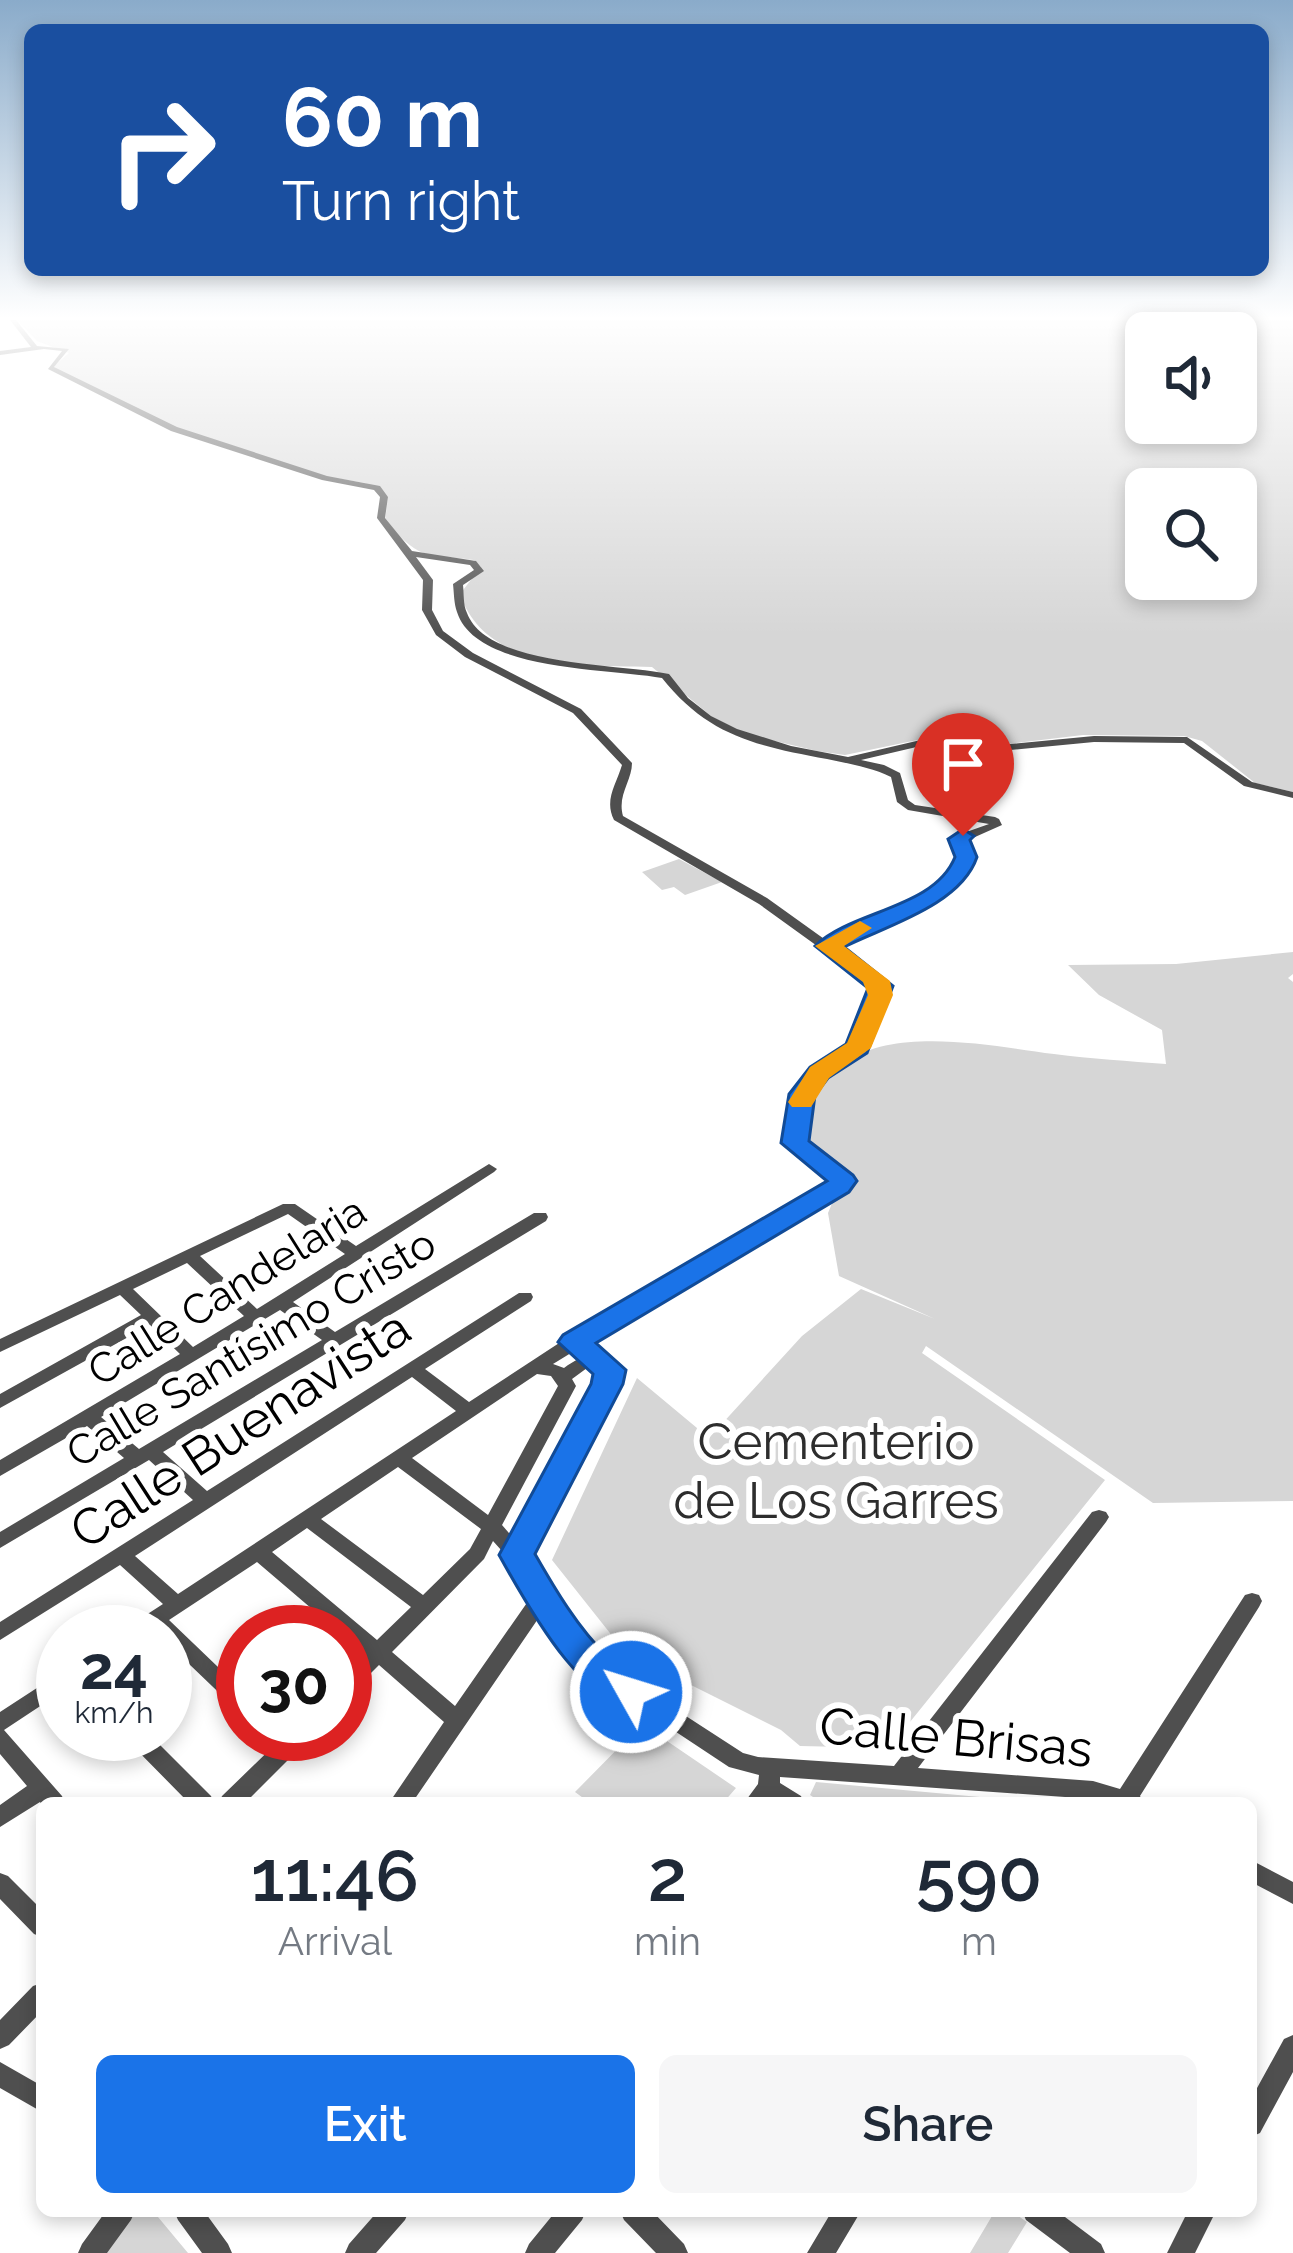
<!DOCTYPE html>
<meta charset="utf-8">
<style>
body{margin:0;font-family:Raleway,sans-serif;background:#f6f6f7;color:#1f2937;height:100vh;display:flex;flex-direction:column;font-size:45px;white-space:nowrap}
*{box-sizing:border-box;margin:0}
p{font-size:39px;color:#747a83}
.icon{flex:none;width:66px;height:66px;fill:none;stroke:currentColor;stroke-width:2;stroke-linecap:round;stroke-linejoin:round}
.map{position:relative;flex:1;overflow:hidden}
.details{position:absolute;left:36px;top:1797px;width:1221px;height:420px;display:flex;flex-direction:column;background:#fff;border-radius:18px;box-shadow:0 6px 18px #0003}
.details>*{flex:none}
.guide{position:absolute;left:24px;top:24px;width:1245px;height:252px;border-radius:18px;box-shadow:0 6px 18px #0003;background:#1a4fa0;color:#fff;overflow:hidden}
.tools{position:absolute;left:1125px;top:312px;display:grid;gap:24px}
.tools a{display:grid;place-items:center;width:132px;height:132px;border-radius:18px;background:#fff;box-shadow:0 6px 18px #0003;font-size:60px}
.speed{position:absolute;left:36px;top:1605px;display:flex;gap:24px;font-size:60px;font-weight:700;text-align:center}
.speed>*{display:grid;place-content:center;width:156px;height:156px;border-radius:50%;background:#fff;box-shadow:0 6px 18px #0003;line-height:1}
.speed small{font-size:30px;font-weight:400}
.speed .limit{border:18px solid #d22;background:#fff;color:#111}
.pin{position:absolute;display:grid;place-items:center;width:102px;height:102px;color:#fff;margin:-123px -51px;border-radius:50% 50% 50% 0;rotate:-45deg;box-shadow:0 0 12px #0007}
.pin .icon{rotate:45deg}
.me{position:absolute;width:132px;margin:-66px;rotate:309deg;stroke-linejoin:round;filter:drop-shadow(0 0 9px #0008)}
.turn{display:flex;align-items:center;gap:42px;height:252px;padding:0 60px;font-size:54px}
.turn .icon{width:156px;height:156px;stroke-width:2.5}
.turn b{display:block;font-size:84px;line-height:102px}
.eta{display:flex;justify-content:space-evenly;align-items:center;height:204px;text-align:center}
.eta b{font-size:72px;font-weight:600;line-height:84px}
.button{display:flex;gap:24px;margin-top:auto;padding:24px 60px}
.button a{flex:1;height:138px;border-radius:18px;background:#1a73e8;color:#fff;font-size:48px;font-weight:600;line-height:138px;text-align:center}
.button a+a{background:#f6f6f7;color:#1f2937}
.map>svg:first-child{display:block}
</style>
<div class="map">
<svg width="1293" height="2253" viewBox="0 0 1293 2253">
<rect width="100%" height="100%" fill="#fff"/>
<path fill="#d6d6d6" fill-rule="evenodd" d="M17,320H1293V792L1255,783L1202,741L1184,736L1083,735L998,745L927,738L845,755L817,751L745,734L711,716L652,667C585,665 486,671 460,594L481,567L474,560C423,553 423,562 385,521L388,497L365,483L323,476L178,429L56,370L54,366L69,353L37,341ZM1146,333H1236V423H1146ZM1146,489H1236V579H1146Z
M679,859L722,882L685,895L674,887L662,890L642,872Z
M1293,952V974L1288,978L1293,982V1501L1153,1503L926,1346L922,1353L1105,1480L889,1748L800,1746L781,1730L625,1652L552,1560L637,1378L709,1438L802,1336L861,1289L935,1319L839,1276L828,1213L844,1175L807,1143C812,1008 963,1042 1054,1054C1091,1059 1129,1061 1166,1064L1162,1030L1099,995L1068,965L1176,964Z
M642,1724L736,1788L723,1803H590L575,1792Z
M816,1782L1046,1803H822L810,1795Z
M132,2211H153L188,2253H101Z
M995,2211H1011L1027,2222L1008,2253H970Z"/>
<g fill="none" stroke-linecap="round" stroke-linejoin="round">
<path fill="#4f4f4f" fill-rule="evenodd" d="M10,320H16L37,346L69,349L54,367L177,427L327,476L380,486L388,497L385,518L412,551L476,561L484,571L463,585C464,593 463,605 467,613C487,667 619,663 669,674L688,698L711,716L737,729L791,746L848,757L925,739L1000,745L1094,736L1187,737L1252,782L1293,792V798L1244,786L1184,743L1094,742L1000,751L925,745L861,760L884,765L900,773L908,800L915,805L995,817L999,819L1002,825L966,841L972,857C944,909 886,923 835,947L888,986L863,1051L824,1076L809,1095L802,1142L851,1181L553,1364L564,1368C583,1354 602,1349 618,1370L616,1384L527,1555L549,1592L601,1661L743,1753L758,1757L894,1766L1092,1512L1099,1510L1106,1512L1109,1517L1106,1522L918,1768L1093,1781L1120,1789L1245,1595L1252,1593L1259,1595L1262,1601L1259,1607L1140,1796L1144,1803H1104L1093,1799L780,1777V1783L801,1796L804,1803H775L771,1800L769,1803H744L758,1784L759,1775L729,1767L587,1673L542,1613L412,1803H389L444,1722L379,1665L352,1692L345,1695V1673L364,1653L345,1637V1632H339L257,1562L169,1620L218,1667L243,1654V1672L232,1679L243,1690V1712L236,1709L165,1641V1632H126L129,1626L163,1604L120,1565L0,1640V1622L193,1500L149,1460L0,1548V1532L124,1458L87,1426L0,1476V1460L180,1354L150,1325L0,1408V1394L141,1315L120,1295L0,1352V1339L283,1204H295L356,1246L489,1164L497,1169L494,1172L293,1302L335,1332L534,1213H546L548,1217L546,1221L163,1452L207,1491L519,1293H531L533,1297L531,1301L425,1369L469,1402L579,1330L833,1181L786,1143L795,1094L814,1070L852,1046L874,987L759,904L614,820C604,800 616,785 622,765L573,713L465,657L436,635L422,610L423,580L377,518L380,497L374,490L322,480L171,431L48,369L62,351L44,349L0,355V351L31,347ZM416,557L470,565L474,570L453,584C454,593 454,604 457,612C476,672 610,668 662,678C708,736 757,746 827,759C849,764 871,767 891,777L897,802L908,810L989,824L955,836L953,839L960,857C933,906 874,919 827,941L767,898L623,816C617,795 632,781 632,763L581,709L473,653L443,631L432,610L433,580ZM288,1214L345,1254L257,1309L200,1256ZM187,1263L244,1316L193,1347L133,1289ZM280,1310L322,1340L139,1449L101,1417ZM587,1368L597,1369L600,1371L598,1384L515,1540L502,1525L576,1386L572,1379ZM537,1374L551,1376L558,1386L488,1515L412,1458ZM412,1377L456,1411L178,1594L135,1556ZM398,1467L481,1529L470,1549L423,1595L321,1519ZM307,1528L411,1607L377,1640L272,1552ZM493,1541L510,1560L531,1597L455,1706L392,1652L484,1559Z
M63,1671V1691L4,1730L62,1796L65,1803L42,1805L40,1802L0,1827V1805L27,1786L0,1754V1712Z
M124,1734H149L211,1796L214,1803H189L127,1740Z
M286,1734H311L308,1740L245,1803H219L222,1796Z
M1251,1860L1293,1882V1904L1251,1882Z
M0,1873L8,1876L42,1910V1937L34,1934L0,1899Z
M42,1983V2011L9,2045L0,2049V2020L33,1986Z
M1293,2035V2072L1260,2133L1251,2137V2099L1284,2039Z
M0,2062L42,2086V2112L0,2088Z
M106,2211H135L131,2220L107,2253H78L82,2244Z
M174,2211H204L228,2244L232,2253H202L178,2220Z
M378,2211H409L405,2220L376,2253H345L349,2244Z
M556,2211H586L582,2220L555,2253H525L529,2244Z
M620,2211H652L684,2244L688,2253H656L624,2220Z
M832,2211H861L836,2253H807Z
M1022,2211H1057L1101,2244L1105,2253H1070L1026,2220Z
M1188,2211H1216L1195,2253H1167Z"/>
</g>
<linearGradient id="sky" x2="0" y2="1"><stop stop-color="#8aabca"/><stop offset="0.5" stop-color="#fff"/><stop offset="1" stop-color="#fff" stop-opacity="0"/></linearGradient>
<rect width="1293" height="635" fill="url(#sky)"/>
<path fill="#1a73e8" stroke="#114b97" stroke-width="3" d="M963,829L974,836L970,840L977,857C961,905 886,926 844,947L893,986L867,1053L828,1078L815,1095L809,1141L853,1175L857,1181L849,1192L596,1343L626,1370L623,1384L535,1554C555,1589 578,1628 607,1656C621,1669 640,1673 650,1692L644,1703C588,1722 522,1595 499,1555L591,1384L593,1374L558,1342L563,1335L827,1181L781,1143L789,1094L810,1067L846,1044L868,988L815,946C852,910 934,909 955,857L948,839Z"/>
<path fill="#f59e0b" d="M860,921L872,928L844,946L890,981L893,995L871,1048L829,1078L811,1107H792L788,1102L810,1067L847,1043L868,995L863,982L815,946Z"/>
<g text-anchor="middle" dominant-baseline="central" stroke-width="12" stroke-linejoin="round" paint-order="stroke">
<g font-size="42" fill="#000" stroke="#fff">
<text transform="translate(227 1291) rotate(-32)">Calle Candelaria</text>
<text transform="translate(251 1348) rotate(-31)">Calle Santísimo Cristo</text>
</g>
<g font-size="51" fill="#000" stroke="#fff">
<text transform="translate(240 1429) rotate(-33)">Calle Buenavista</text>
<text transform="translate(956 1737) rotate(5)">Calle Brisas</text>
</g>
<g font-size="51" fill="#2d2d2d" stroke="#fff">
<text x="836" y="1441">Cementerio<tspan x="836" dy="59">de Los Garres</tspan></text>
</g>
</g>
</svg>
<div class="tools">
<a><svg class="icon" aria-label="sound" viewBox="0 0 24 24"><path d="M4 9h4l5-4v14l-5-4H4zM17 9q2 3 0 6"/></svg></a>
<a><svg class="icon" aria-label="search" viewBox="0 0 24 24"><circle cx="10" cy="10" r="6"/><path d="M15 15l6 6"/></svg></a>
</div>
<div class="speed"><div>24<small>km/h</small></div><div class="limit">30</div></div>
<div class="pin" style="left:963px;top:836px;background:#d93025"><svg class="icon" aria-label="arrive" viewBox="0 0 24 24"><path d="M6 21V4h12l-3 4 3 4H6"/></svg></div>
<svg class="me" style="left:631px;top:1692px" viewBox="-20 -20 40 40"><circle r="17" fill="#1a73e8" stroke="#fff" stroke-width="3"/><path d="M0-11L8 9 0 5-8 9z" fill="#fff"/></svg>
<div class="guide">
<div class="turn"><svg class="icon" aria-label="right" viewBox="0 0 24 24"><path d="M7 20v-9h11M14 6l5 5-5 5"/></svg><div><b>60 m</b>Turn right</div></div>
</div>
<section class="details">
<div class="eta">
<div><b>11:46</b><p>Arrival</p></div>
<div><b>2</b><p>min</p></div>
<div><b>590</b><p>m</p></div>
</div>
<div class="button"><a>Exit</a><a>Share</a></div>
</section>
</div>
